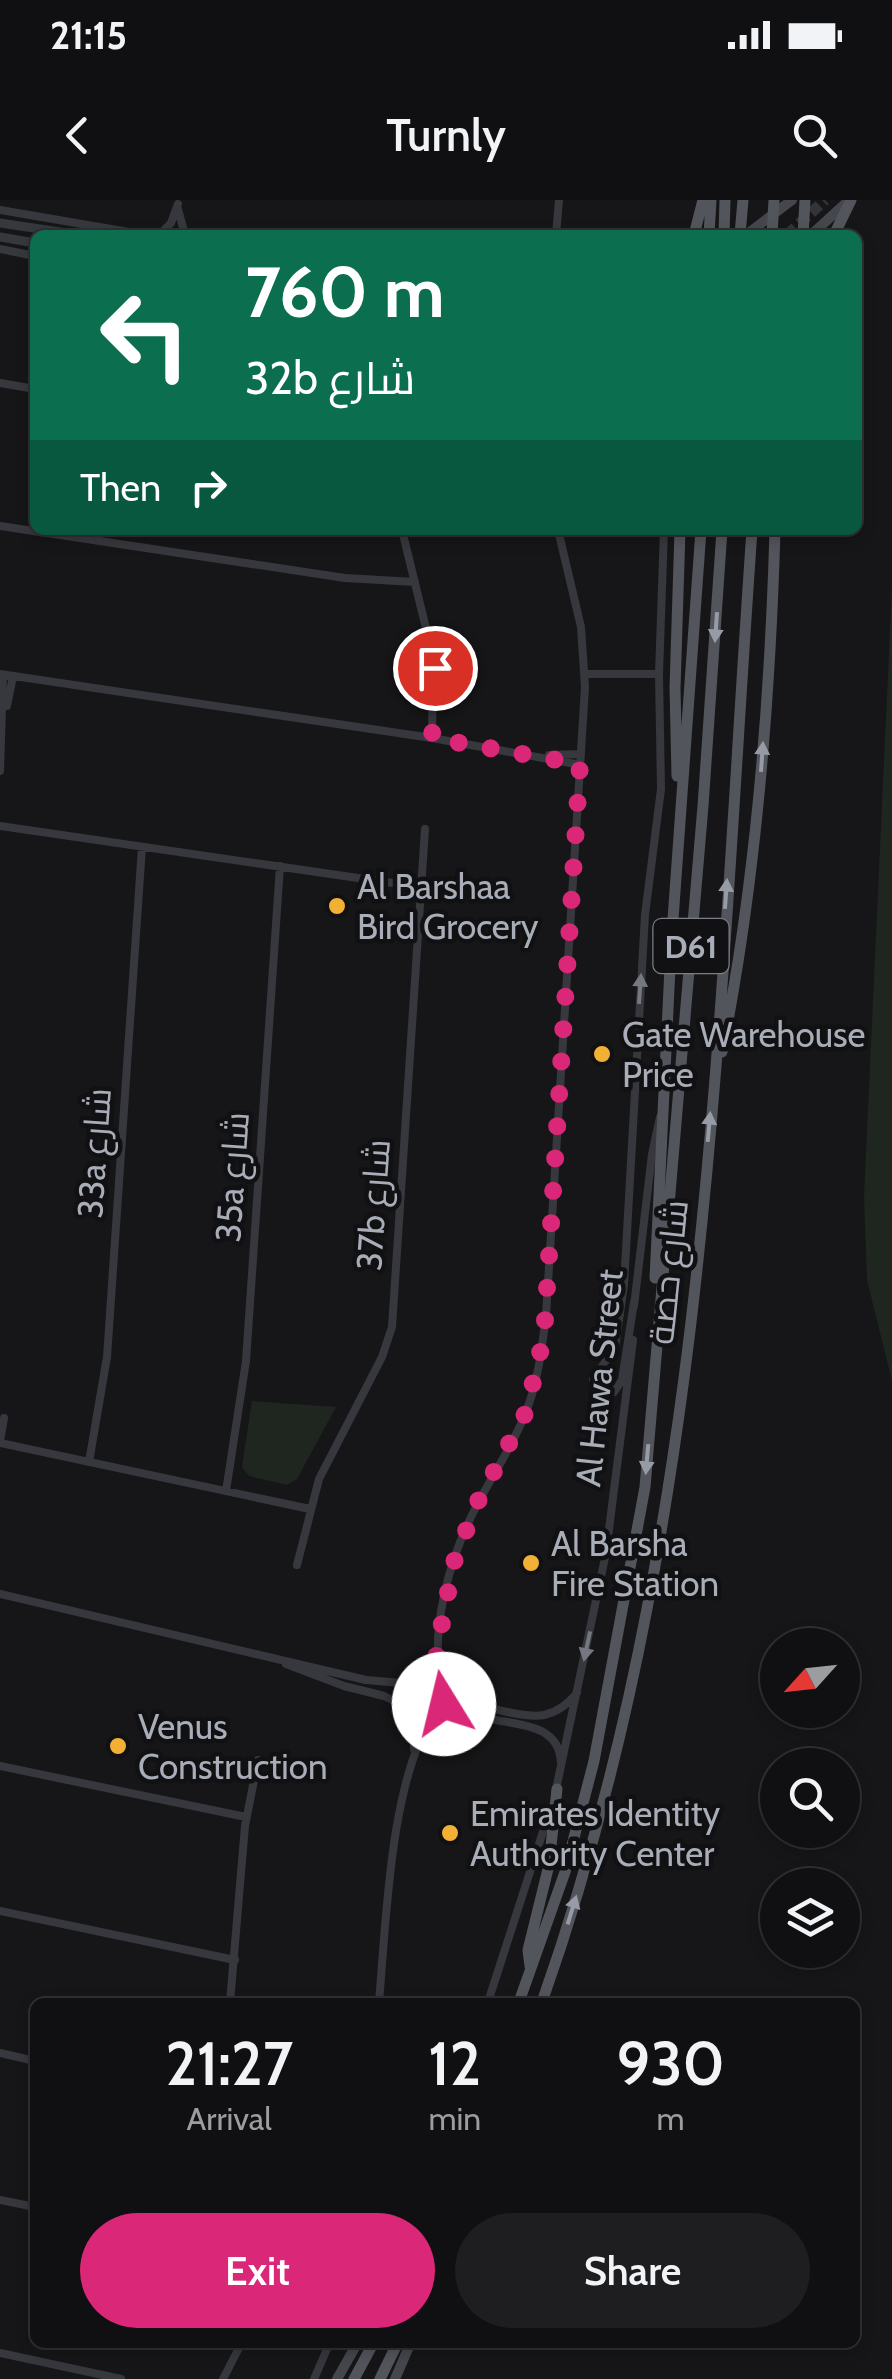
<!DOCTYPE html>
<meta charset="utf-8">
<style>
body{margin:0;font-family:Cabin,Cairo,sans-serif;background:#1e1e20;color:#f1f3f6;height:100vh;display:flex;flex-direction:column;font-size:38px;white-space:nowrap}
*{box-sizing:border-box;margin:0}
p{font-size:32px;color:#9c9d9f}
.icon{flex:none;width:55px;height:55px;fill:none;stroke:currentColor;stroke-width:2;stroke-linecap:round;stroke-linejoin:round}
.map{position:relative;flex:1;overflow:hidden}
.sheet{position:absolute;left:30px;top:1798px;width:830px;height:350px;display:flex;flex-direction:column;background:#101012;border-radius:15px;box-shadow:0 5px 15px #0003,0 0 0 2px #303032}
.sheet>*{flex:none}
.hud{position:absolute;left:30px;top:30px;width:832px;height:305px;border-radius:15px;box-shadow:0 5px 15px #0003,0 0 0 2px #303032;background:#0b6e4f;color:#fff;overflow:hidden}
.needle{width:65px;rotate:243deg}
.tools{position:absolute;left:760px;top:1428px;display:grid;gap:20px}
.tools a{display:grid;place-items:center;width:100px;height:100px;border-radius:50%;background:#101012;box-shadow:0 5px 15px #0003,0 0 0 2px #303032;font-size:50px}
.pin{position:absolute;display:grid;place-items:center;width:85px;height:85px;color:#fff;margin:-42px;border:5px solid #fff;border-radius:50%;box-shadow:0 2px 10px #0007}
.me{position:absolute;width:110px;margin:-55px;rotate:351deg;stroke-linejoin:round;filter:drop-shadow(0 0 8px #0008)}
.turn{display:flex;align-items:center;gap:35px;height:210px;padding:0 50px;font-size:45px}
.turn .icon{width:130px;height:130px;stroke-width:2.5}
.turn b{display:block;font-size:70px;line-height:85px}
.then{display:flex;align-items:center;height:95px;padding:0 50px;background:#0003;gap:20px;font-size:38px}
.eta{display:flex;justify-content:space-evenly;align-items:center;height:170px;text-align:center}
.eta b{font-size:60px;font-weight:600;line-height:70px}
.action{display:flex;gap:20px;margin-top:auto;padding:20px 50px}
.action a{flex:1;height:115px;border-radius:60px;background:#db2777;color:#fff;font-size:40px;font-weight:600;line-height:115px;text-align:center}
.action a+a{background:#1e1e20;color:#f1f3f6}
.status{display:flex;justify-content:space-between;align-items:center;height:70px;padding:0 50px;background:#101012;direction:ltr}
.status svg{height:28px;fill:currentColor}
header{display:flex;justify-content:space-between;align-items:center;height:130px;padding:0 50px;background:#101012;font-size:45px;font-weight:600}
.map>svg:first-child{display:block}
</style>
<div class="status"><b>21:15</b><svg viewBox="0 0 49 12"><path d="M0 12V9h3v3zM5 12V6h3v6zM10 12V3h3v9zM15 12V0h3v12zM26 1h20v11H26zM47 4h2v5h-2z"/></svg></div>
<header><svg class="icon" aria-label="back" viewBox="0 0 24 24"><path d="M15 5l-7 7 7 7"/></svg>Turnly<svg class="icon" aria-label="search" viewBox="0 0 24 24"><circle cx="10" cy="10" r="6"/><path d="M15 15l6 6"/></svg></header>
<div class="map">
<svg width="892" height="2179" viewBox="0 0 892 2179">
<rect width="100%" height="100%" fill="#161618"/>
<path fill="#1e261f" d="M892,387V1181L867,1080L864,996Z
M252,1201L336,1207L297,1279L287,1285L249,1276L242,1267Z"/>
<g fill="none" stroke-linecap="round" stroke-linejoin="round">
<path stroke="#333438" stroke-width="11" stroke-dasharray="11 5.5" stroke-linecap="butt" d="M787,35L825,0"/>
<path stroke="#37383d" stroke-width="8" d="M178,9L185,35
M0,10L146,35
M159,35L171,23L178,4
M556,35L559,0
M0,49L35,56
M0,183L35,189
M0,326L345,378L415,382
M402,330L433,457L432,538
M0,474L432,538L581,565
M585,474H659
M7,506L13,476
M549,555L581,554
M0,571L3,475
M0,626L420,687
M634,1102L622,1180L614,1192L603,1194L596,1190L593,1179L615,1148L624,1085L645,715L661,589L659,474L664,330
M634,1106L652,954L660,917
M0,1241L4,1218
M0,1243L310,1309
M89,1262L107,1157L142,647
M226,1291L246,1161L280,666
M297,1365L319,1279L382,1157L392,1127L425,629
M0,1394L366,1480L413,1484
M286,1464L344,1486L384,1496L408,1508
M415,1482L431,1479L442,1488L445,1500L437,1514C428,1517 420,1519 413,1511C396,1494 427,1467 435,1451
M440,1484C431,1426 449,1359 476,1307C492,1275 513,1246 526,1212C538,1181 542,1148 546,1115L585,487L581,427L558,330
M444,1489C464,1502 520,1519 544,1515C558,1512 568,1504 577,1493
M413,1511L414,1549
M437,1514C460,1511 479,1517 501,1521C528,1525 560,1529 561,1563
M0,1566L246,1617
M555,1594L606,1353L633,1140
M0,1711L235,1760
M230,1802L245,1626L258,1560
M379,1802C386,1723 390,1582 433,1516
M488,1802L551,1607
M0,1853L35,1861
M0,2000L35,2007
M0,2153L121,2179
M223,2179L242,2142
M314,2179L330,2142"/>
<path stroke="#37383d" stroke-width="9" d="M0,23L80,35
M0,37L35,43"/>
<path stroke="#45474d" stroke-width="10" d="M746,35L792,0
M811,35L847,2
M337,2179L358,2142
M395,2179L411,2142"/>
<path stroke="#53555c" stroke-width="11" d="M694,35L703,0
M709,35L711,0
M724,35L725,0
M740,35L743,0
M803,35L805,0
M834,35L851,0
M677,576L675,488L680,330
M722,852C756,681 770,505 775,330
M655,1078L671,747L701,330
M530,1766L528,1750L549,1665L557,1589
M519,1802L565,1672L594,1561L645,1287L703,606L722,330
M542,1802C709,1330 717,824 752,330
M354,2179L374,2142
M380,2179L398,2142"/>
<path stroke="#53555c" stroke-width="11" d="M772,35L774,0"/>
</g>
<defs><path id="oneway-solid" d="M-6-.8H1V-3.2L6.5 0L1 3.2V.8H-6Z" transform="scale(2.5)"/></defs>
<g fill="#979ba6">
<use href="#oneway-solid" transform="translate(716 427) rotate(94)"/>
<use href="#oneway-solid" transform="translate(762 557) rotate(-86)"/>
<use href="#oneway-solid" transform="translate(726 694) rotate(-86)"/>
<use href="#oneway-solid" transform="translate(709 927) rotate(-85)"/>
<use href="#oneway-solid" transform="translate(647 1259) rotate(95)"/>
<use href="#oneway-solid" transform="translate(572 1710) rotate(-73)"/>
</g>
<g fill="#757881">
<use href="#oneway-solid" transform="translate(640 789) rotate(-86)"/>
<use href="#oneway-solid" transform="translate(587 1446) rotate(102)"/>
</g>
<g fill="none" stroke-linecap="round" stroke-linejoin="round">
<path stroke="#db2777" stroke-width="18" stroke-dasharray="0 32.4" d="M435,468L432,538L580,564L544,1136L526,1212L476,1305L454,1362L436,1454L444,1504"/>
</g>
<g fill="#f2b134" stroke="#111113" stroke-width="4">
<circle cx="337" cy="706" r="10"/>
<circle cx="602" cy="854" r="10"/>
<circle cx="531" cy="1363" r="10"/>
<circle cx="118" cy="1546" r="10"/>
<circle cx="450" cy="1633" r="10"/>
</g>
<g text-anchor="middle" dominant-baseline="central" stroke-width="9" stroke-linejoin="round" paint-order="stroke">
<rect fill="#111113" stroke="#7b7e86" stroke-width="2.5" x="653.5" y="719" width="75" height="54" rx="8"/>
<g font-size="32" font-weight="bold" fill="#a8adb8">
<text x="691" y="746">D61</text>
</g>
<g font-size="35" fill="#a8adb8" stroke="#111113" text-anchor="start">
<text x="357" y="686">Al Barshaa<tspan x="357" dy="40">Bird Grocery</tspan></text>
<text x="622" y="834">Gate Warehouse<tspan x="622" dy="40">Price</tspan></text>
<text x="551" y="1343">Al Barsha<tspan x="551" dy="40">Fire Station</tspan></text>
<text x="138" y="1526">Venus<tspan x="138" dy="40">Construction</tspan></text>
<text x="470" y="1613">Emirates Identity<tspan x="470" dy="40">Authority Center</tspan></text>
</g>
<g font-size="35" fill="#a8adb8" stroke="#111113">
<text transform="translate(94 953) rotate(-86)">33a شارع</text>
<text transform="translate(232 977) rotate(-86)">35a شارع</text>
<text transform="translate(373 1005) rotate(-86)">37b شارع</text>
<text transform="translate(668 1072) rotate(-84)">شارع حصة</text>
<text transform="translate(599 1178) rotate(-84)">Al Hawa Street</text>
</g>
</g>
</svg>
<div class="tools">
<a><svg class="needle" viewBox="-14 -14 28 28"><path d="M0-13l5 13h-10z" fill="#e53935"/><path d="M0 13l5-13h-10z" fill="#9c9d9f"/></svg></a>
<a><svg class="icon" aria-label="search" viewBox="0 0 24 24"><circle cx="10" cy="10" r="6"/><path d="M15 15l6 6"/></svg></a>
<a><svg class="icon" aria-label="layers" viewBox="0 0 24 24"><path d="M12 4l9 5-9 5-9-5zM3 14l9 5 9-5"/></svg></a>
</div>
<div class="pin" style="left:435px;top:468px;background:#d93025"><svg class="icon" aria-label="arrive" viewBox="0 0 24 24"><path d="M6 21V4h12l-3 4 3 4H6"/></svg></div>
<svg class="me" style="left:444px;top:1504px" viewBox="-20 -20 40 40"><circle r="19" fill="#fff"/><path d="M0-13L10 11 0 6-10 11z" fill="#db2777"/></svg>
<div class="hud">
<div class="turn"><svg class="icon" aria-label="left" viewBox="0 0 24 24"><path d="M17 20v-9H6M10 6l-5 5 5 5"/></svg><div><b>760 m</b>32b شارع</div></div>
<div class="then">Then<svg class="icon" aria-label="right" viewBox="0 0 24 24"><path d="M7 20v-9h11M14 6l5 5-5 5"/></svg></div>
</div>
<section class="sheet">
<div class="eta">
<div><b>21:27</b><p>Arrival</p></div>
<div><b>12</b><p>min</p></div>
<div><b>930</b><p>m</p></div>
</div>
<div class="action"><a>Exit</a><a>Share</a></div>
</section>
</div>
